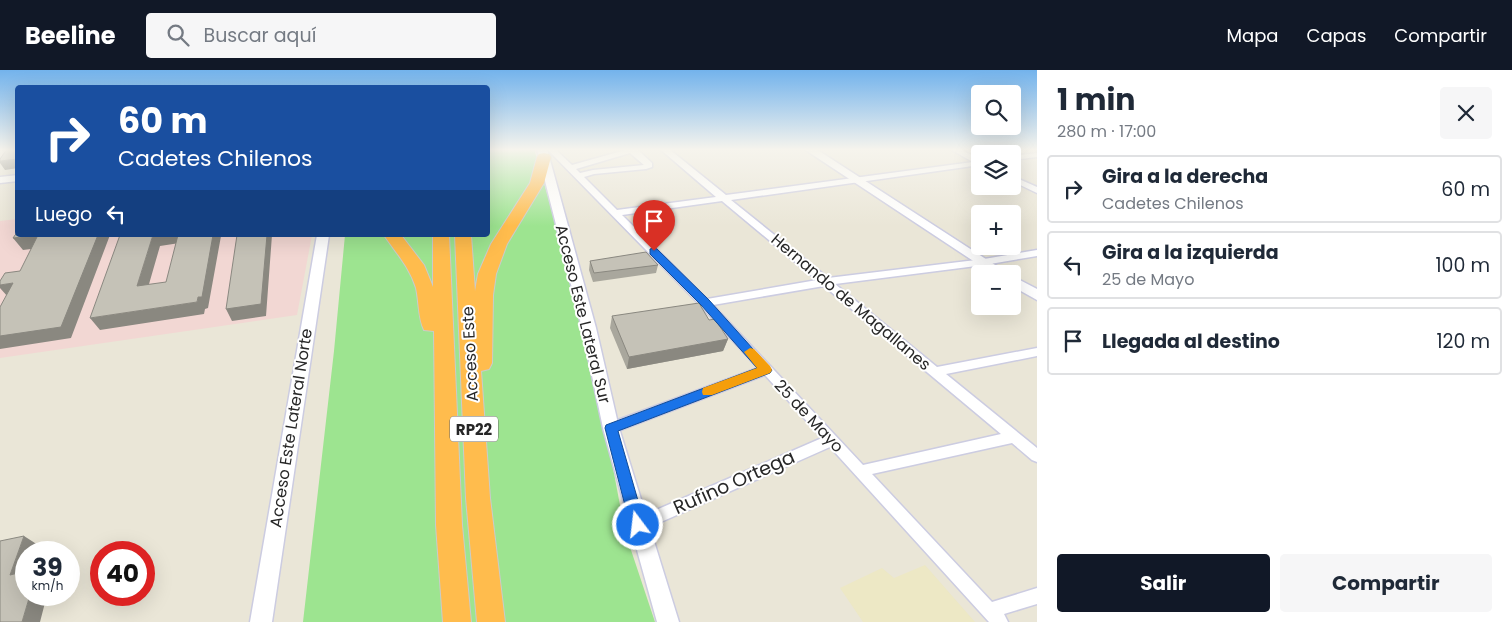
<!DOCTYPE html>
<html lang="es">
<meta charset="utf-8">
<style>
body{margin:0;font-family:Poppins,sans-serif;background:#f6f6f7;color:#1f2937;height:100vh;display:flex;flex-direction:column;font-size:19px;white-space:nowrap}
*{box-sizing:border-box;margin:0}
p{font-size:16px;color:#747a83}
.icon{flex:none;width:28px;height:28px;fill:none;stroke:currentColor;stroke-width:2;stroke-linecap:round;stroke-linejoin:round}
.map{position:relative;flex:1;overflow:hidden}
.panel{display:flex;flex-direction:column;background:#fff;width:475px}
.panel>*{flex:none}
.banner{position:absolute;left:15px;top:15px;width:475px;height:152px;border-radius:5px;box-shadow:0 5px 20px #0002;background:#1a4fa0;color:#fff;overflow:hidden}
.fabs{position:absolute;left:971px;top:15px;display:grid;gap:10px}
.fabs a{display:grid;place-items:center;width:50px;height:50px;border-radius:5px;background:#fff;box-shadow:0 5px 20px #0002;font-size:25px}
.speed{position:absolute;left:15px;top:471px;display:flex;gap:10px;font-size:25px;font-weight:700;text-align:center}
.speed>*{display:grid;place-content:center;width:65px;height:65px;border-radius:50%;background:#fff;box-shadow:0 5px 20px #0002;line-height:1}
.speed small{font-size:12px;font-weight:400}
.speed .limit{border:8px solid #d22;background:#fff;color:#111}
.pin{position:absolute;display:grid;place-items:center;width:42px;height:42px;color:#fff;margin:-51px -21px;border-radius:50% 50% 50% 0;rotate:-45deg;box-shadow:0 0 5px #0007}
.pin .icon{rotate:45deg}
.me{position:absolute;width:55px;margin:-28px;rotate:345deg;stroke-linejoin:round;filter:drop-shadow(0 0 4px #0008)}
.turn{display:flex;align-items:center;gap:18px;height:105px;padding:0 20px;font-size:22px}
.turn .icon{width:65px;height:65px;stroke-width:2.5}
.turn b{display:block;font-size:35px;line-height:42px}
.then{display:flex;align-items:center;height:48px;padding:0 20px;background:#0003;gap:10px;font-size:19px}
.round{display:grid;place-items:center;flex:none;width:52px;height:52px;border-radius:5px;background:#f6f6f7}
.overview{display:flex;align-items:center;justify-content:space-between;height:85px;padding:0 20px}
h1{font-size:30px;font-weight:700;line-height:38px}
.primary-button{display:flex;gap:10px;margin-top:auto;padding:10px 20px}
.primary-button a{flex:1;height:58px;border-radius:5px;background:#111827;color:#fff;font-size:20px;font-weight:700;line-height:58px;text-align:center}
.primary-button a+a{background:#f6f6f7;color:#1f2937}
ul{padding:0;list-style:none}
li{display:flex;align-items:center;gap:15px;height:68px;margin:0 10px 8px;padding:0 10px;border:2px solid #e0e1e3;border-radius:5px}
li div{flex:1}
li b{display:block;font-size:19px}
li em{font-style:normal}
header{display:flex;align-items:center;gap:30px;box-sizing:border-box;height:70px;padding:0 25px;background:#111827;color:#fff}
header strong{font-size:24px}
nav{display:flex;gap:28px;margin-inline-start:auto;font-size:18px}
.search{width:350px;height:45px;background:#f6f6f7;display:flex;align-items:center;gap:12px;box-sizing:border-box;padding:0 18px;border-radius:5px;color:#747a83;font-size:19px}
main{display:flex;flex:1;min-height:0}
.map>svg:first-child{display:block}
</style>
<header>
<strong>Beeline</strong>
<div class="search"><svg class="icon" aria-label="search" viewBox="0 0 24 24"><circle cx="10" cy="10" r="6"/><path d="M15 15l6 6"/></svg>Buscar aquí</div>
<nav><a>Mapa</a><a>Capas</a><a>Compartir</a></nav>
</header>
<main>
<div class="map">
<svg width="1037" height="552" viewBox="0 0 1037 552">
<rect width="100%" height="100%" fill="#eae6d7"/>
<path fill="#ede8c5" d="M925,495L975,552H863L840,518L882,498L894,508Z"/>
<path fill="#f2d7d3" d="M17,149L18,165H312L297,245L0,288V151Z"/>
<path fill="#9de490" d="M488,79H534L587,259L625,462L655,552H303L334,281L345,165H488Z"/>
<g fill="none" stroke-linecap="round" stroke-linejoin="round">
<g stroke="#cccce1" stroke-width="3">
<path id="street" d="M547,79H555L572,95L629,79L638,80L652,93V97L646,99L594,104L584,107L617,140L716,127L660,79H669L726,125L973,92L950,79H960L980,89V95L731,130L828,208L984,189L1037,180V186L984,195L835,214L937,297L1037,278V286L946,304L1037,378V392L1032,390L1012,373L872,404L992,532L1037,518V534L1004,544L1008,552H989L830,377L643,460L638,462L633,460L631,455L633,450L822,368L765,305L615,362L611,363L607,362L605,358L607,354L758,298L701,236ZM630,83L644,95L593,100L580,103L576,99ZM722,131L817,210L707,229L622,145ZM824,216L1001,364L863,395L713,235Z
M1037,83V87L1012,90V86Z
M1012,106L1037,117V123L1012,111Z"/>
</g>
<g stroke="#cccce1" stroke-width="3">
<path id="secondary" d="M537,79H547L596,258L619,358L679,552H657L603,358L582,258Z
M804,79H816L1009,204H993Z
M18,105V111L0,113V107Z
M317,165H329L272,552H250Z
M1012,206L1037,219V230L1012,216Z"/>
</g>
<g stroke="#cbcbcb" stroke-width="2">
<path id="highway" d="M544,83L549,84L551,87L544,113L507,174L496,204L493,225L492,293L489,299L481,301L490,428L505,552H477L466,428L455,165H471L475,221L478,204L491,174L530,113L537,87L539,84Z
M384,165H401L424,195L433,217V165H449L462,455L471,552H443L436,455L434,261L424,260C418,248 419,231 416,218C409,196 396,183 384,165Z"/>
</g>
<use href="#street" fill="#fff" fill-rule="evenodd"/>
<use href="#secondary" fill="#fff" fill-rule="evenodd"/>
<use href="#highway" fill="#ffbc4d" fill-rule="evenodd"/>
</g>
<path fill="#a9a79d" d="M590,191L658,195L656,203L593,212L589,200Z
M612,246L709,250L728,269L723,281L627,299L610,258Z"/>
<path fill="#8a8880" d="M18,89V98L5,100L0,93V91Z
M38,165L47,177L23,180L13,168Z
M98,165H110L71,268L0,279V266Z
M153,165H182L186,172L160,176L145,228L137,216Z
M213,165H231L221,166L208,238L205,239L204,244L100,260L90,248L197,232Z
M267,165H272L266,246L232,251L226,239Z
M13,213L8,227L0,218V215Z
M728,269L723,281L627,299L629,287Z
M24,466L38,475L36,482H26V511L10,505Z
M30,525H47L40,552H22Z"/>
<path fill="#c5c2b7" stroke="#8a8880" d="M7,79H18V89L0,91V89Z
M18,161V165H98L61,257L0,266V237L13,213L0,215V211L5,203L20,201L38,165L13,168Z
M120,165H153L137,216L166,212L178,165H213L202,227H198L197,232L90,248Z
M237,165H267L261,234L226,239Z
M646,182L658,195L594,203L590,191Z
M699,233L709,250L715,249L728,269L629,287L612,246Z
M24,466L10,505L26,501V525H30L22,552H0V471Z"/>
<linearGradient id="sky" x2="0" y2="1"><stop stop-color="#73b3ec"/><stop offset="0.51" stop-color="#f6f4ed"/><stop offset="1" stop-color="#f6f4ed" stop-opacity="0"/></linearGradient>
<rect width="1037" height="156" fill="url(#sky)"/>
<path fill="#1a73e8" stroke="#114b97" d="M654,178L657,179L709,230L772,300L770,303L618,361L645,455L643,460L638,462L633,460L630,455L605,358L606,355L757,298L701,235L650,184V179Z"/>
<path fill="#f59e0b" d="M750,278L754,279L770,296L772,300L770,303L712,325H703L702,322L703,318L757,298L744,282Z"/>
<g text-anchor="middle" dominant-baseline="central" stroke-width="4" stroke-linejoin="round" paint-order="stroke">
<rect fill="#fff" stroke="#686868" stroke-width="1" x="450" y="346.5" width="48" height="25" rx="4"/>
<g font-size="15" font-weight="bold" fill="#272727">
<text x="474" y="359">RP22</text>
</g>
<g font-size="16" fill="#272727" stroke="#fff">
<text transform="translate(851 232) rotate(40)">Hernando de Magallanes</text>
<text transform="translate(583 244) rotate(76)">Acceso Este Lateral Sur</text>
<text transform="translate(470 284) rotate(-93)">Acceso Este</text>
<text transform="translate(809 346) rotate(47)">25 de Mayo</text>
<text transform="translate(291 358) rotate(-81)">Acceso Este Lateral Norte</text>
</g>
<g font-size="19" fill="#272727" stroke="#fff">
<text transform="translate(734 412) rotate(-24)">Rufino Ortega</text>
</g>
</g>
</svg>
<div class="fabs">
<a><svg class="icon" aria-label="search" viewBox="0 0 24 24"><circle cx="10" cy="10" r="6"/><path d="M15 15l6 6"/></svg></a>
<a><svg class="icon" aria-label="layers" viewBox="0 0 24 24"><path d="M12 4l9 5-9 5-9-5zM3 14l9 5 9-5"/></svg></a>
<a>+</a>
<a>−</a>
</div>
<div class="speed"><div>39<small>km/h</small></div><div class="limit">40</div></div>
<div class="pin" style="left:654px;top:181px;background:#d93025"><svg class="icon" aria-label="arrive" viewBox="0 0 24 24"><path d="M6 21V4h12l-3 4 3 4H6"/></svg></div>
<svg class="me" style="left:638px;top:455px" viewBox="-20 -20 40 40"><circle r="17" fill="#1a73e8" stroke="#fff" stroke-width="3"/><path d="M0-11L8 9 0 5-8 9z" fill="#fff"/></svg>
<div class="banner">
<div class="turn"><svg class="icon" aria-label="right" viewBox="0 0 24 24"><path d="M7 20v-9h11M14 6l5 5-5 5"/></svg><div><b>60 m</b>Cadetes Chilenos</div></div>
<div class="then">Luego<svg class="icon" aria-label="left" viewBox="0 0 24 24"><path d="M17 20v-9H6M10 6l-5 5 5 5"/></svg></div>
</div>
</div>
<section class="panel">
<div class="overview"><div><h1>1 min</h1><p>280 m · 17:00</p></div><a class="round"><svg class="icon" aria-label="close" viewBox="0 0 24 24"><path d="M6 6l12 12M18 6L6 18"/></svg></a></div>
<ul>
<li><svg class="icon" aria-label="right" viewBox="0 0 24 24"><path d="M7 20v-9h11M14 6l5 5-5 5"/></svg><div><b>Gira a la derecha</b><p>Cadetes Chilenos</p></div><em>60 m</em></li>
<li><svg class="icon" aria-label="left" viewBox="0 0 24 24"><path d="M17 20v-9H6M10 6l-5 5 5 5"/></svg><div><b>Gira a la izquierda</b><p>25 de Mayo</p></div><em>100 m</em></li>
<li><svg class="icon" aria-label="arrive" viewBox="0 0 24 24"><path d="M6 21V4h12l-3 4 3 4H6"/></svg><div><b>Llegada al destino</b></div><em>120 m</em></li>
</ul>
<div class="primary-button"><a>Salir</a><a>Compartir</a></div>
</section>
</main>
